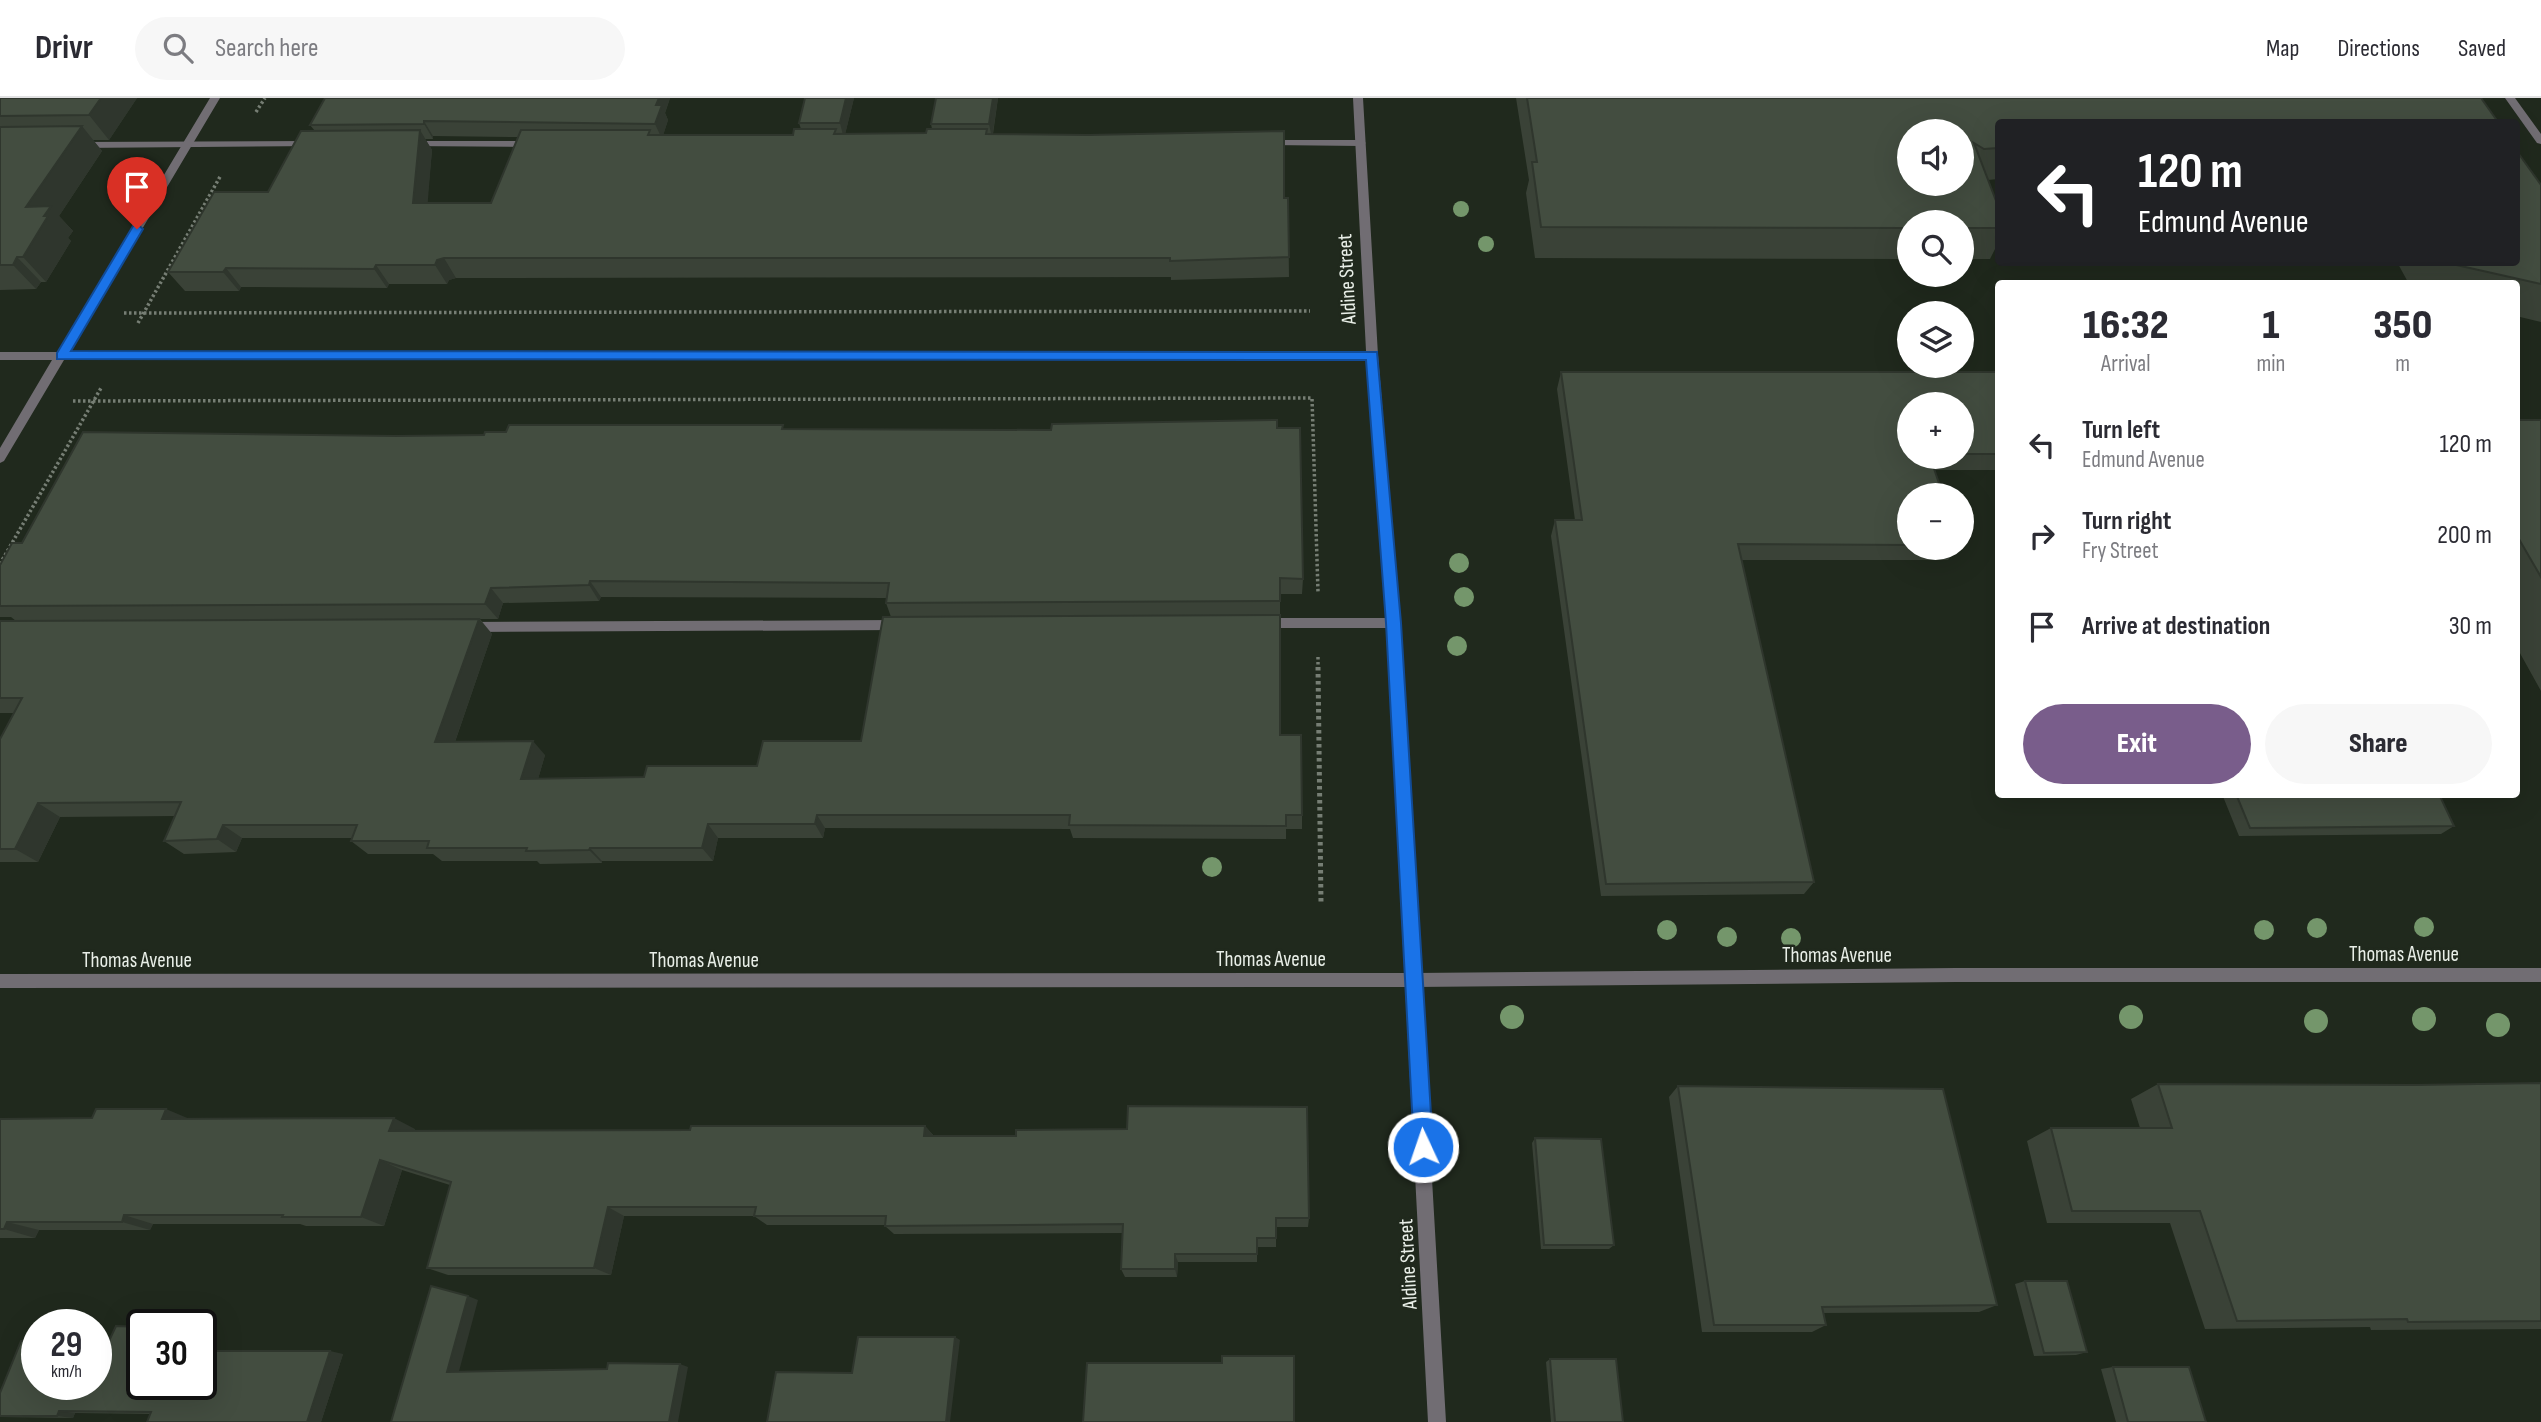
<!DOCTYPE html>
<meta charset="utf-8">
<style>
body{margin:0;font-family:"Sofia Sans Condensed",sans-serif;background:#f7f7f7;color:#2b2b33;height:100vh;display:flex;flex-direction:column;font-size:26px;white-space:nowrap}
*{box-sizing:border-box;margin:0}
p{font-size:23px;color:#7c7c81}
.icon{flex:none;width:38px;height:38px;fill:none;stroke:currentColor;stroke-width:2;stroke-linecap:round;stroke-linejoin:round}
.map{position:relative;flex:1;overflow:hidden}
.details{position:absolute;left:1995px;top:182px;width:525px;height:518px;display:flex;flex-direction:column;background:#fff;border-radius:7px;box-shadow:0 7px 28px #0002}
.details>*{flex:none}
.banner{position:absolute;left:1995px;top:21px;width:525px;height:147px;border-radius:7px;box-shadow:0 7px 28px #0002;background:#202124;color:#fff;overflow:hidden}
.tools{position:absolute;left:1897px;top:21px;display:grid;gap:14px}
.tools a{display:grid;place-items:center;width:77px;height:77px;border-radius:50%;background:#fff;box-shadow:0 7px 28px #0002;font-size:35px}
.speed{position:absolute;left:21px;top:1211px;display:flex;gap:14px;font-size:35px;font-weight:700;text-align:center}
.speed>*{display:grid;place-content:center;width:91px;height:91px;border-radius:50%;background:#fff;box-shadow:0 7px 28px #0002;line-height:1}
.speed small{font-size:18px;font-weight:400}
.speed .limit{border:4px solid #111;border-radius:10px;background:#fff;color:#111}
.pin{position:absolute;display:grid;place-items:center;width:60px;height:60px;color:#fff;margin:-72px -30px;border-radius:50% 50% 50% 0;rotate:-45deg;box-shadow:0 0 7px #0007}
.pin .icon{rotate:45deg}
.me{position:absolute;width:77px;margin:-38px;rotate:357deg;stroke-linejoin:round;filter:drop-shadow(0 0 5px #0008)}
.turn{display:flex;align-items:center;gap:24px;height:147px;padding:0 28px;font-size:32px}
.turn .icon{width:91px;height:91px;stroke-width:2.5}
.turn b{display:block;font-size:49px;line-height:60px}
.eta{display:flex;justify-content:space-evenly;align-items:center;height:119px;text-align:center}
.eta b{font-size:42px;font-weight:800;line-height:49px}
.action{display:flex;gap:14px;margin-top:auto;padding:14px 28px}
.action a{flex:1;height:80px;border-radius:42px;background:#795d8b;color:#fff;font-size:28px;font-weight:800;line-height:80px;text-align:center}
.action a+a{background:#f7f7f7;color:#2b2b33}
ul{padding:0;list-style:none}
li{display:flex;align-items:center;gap:21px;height:91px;padding:0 28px}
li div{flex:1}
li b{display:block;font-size:26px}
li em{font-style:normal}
header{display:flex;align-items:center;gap:42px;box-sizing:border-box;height:98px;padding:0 35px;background:#fff;border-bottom:2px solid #e1e1e2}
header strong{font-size:33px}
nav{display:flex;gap:38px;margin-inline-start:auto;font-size:24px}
.search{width:490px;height:63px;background:#f7f7f7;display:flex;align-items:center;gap:18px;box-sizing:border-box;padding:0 24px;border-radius:38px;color:#7c7c81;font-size:26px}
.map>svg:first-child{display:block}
</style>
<header>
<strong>Drivr</strong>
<div class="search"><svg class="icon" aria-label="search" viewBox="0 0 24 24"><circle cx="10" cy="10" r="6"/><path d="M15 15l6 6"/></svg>Search here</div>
<nav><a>Map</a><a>Directions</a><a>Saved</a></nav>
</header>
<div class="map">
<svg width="2541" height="1324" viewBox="0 0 2541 1324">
<rect width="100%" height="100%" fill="#20291d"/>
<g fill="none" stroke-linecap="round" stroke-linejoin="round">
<path stroke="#767e74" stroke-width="3.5" stroke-dasharray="2.5 2.5" stroke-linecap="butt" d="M256,14L265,0
M124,215L1310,213
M138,225L221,77
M73,303L1312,300L1318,494
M0,466L101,290
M1318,559V570"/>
<path stroke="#767e74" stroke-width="5" stroke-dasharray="3.5 3.5" stroke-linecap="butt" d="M1318,569L1321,805"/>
<path fill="#716d73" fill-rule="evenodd" d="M1264,42H1361L1366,45L1361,48L1260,47V43Z
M313,43L318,46L317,48L78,50L73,47L78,44Z
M410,43H534L539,46L534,49L406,48L405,46Z
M1261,520H1393L1400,525L1393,530H1261L1254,525Z
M898,522L905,527L898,532L467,534L460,529L467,524Z"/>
<path fill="#716d73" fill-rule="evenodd" d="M210,0H220L69,254L1366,253L1353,0H1363L1378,257L1400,525L1446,1324H1428L1386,525L1366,261L64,262L4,363L0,365V350L52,262H0V254H58Z
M2505,0H2515L2541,36V46L2537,45Z"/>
<path fill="#716d73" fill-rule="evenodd" d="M1956,870H2541V884H1956L1415,889L0,890V876L1415,875Z"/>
</g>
<g fill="#74966b">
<circle cx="1461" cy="111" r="8"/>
<circle cx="1486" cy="146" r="8"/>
<circle cx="1459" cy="465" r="10"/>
<circle cx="1464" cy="499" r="10"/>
<circle cx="1457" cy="548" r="10"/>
<circle cx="1212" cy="769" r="10"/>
<circle cx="2424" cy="829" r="10"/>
<circle cx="2317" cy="830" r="10"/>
<circle cx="1667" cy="832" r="10"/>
<circle cx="2264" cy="832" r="10"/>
<circle cx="1727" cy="839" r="10"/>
<circle cx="1791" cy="840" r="10"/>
<circle cx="1512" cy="919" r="12"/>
<circle cx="2131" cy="919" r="12"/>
<circle cx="2424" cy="921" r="12"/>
<circle cx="2316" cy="923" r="12"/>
<circle cx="2498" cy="927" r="12"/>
</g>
<path fill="#3a4237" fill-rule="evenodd" d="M0,0H137L109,42H93L102,53L59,118L73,133L68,140L71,143L46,184H41L36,191L0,192Z
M325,0H670L665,15L668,22L663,37H793L801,31L799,25L854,0L845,36L926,35L932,31L931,26L936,0H998L993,36L1288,100L1289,179L1171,182V179L456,180L449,182L447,186H389L387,190L241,189L239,193H185L168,174L268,94L315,33L310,27ZM433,38L518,39L491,105H427L432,52L425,41H433Z
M1516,0H2481L1998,24V81L1988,82L1998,108V145L1990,161H1962V124H1909V161L1535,160L1526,95L1529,82Z
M2541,87V224L2516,218V186H2409L2397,164H2516Z
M1561,274H1998V372H1934L1909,397V450H1957L1948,462H1742L1814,784L1804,796L1601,798L1551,438L1555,422H1575L1557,291ZM1962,306V359H1909Z
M2516,322H2541V593L2516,548Z
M1277,330L1303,481L1302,496H1280V637L1302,717V731H1286V741L1073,740L1070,731L825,730L823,740H718L713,763H602V765L540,766L537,763H442L433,756H368L351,743L352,740H242L236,754L184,756L164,743L175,718L60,719L38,764H0V641L14,615H0V523H16L11,519H0V467L22,445L396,338L785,331L1051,332ZM601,499L886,500V505L891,519L861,643L757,668L644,679L538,681L545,657L455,644L492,536L480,521H498L503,505L599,503Z
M2222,696H2439L2454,728L2441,736L2239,738Z
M2541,985V1231L2371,1232L2370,1229L2205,1231L2170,1125H2047L2027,1043L2051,1030H2140L2131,1001L2158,986L2415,987Z
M1678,988L1997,1207L1979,1214L1824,1215L1826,1227L1812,1234H1702L1669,999Z
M92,1020L190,1021L415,1031L414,1033L690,1032L925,1028L934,1038L1309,1120L1308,1129H1276V1149H1257V1164H1178L1177,1179H1125L1121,1171L1123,1135L894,1136L885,1128V1127H767L754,1118H624L611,1177H448L427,1170L450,1087L402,1072L384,1128H306L300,1126H153L150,1132H39L35,1140H0V1021Z
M1535,1040L1614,1147L1609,1151H1541L1532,1045Z
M2025,1183L2087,1254L2076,1257L2034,1258L2015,1186Z
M343,1256L321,1324H147L150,1316L75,1315L73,1320L0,1319V1295L142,1286Z
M1550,1261L1623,1324H1551L1546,1264Z
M2113,1269L2206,1324H2116L2101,1271Z"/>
<path fill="#2f362d" d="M101,0H137L109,42L89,17Z
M659,0H670L665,15L668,22L662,41L655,26L656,7Z
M846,0H854L844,41L840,25Z
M993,0H998L992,40L989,26Z
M424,23L433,38V41L424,26Z
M82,28L102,53L59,118L73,133L68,140L71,143L46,184L23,159L26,109Z
M420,32L432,52L426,125L413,105Z
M17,159L41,184L36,191L13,167Z
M444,160L456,180L449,182L447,186L435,167L437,162Z
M376,167L389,186L387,190L374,171Z
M226,170L241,189L239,193L223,174Z
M590,483L601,499L599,503L589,487Z
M491,490L503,505L498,521L485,506Z
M479,521L492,536L450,658L435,644Z
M533,643L545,657L534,695L521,681Z
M38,705L60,719L38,764L15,751Z
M817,717L825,730L823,740L815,726Z
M708,726L718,740L713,763L702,750Z
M223,727L242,740L236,754L217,741Z
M590,750L602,763V765L589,752Z
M166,1011L192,1022L162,1021Z
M394,1020L415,1031L411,1044L389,1033Z
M925,1028L934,1038H924Z
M380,1062L402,1072L384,1128L361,1119Z
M608,1109L624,1118L611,1177L594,1170Z
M124,1117L153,1126L150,1132L122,1124Z
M7,1124L39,1132L35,1140L4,1131Z
M1175,1156L1178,1164L1177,1179L1175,1171Z
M468,1198L478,1202L458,1277L447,1274Z
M955,1239L960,1242L950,1324H946Z
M330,1253L343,1256L321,1324H307Z
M680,1266L688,1269L678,1324H669Z
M59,1313L75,1315L73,1320L57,1318Z"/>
<path fill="#434d40" stroke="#2f362d" stroke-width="2" fill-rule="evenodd" d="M0,0H101L89,17L0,18Z
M325,0H659L656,7H662L655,26L424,23V26L310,27Z
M805,0H846L840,25H799Z
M936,0H993L989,26H931Z
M1527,0H2481L2498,24H1998V50L1984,51L1974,45L1998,108V130H1962V124H1909V130L1541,129L1532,64H1537ZM1909,33H1962V86H1909Z
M82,28L26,109L51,108L44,118H48L23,159H17L13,167H0V29Z
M794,31H836L834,36L926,35L927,31H987L986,36L1089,37L1284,33V100H1288L1289,159L1170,163V160H444L437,162L435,167H376L374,171L226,170L223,174H168L214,94H268L301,33L420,32L413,105H491L521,32H650L648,37H793Z
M2516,52L2541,87V186L2443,164H2516Z
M1561,274H1998V356H1962V306H1909V359H1930L1943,397H1909V447L1738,446L1814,784L1606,786L1555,422H1582Z
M1277,322V330H1300L1303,481L1280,480V503L886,505L889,485L590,483L589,487L491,490L485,506L0,508V467L12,445H22L83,334L396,338L484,337L485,334H506L509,327H783L782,331L1051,332L1052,326Z
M2516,322H2541V479L2516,436Z
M1280,517V637H1301L1302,717H1286V728L1069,727L1070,717H817L815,726H708L702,750H590L589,752L526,753L527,750H427L429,743H351L357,727H223L217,741L164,743L181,704L38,705L15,751H0V641L22,600H0V523L479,521L435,644L533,643L521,681L644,679L647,668H757L763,643H861L883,519Z
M2236,696H2439L2454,728L2250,730Z
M2541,985V1223L2408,1224L2407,1221L2237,1223L2200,1113H2072L2051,1030H2172L2158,986L2415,987Z
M1678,988L1943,991L1997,1207L1822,1209L1826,1227H1714Z
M1128,1008L1307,1009L1309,1120H1276V1140H1257V1156H1175V1171H1121L1123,1126L885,1128L886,1118H754L756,1109H608L594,1170H427L451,1084L380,1062L361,1119H282L283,1117H124L122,1124H7L4,1131H0V1021L92,1020L96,1011H166L162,1021L394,1020L389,1033L690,1032L691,1028H925L924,1038H1016V1032L1127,1031Z
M1535,1040L1601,1041L1614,1147H1544Z
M2025,1183H2067L2087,1254L2044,1255Z
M431,1188L468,1198L447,1274L607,1271L608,1265L680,1266L669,1324H391Z
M116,1228L142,1229V1286H201V1253H330L307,1324H147L151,1314L59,1313L57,1318H0V1295L21,1243H37V1286H96V1243H109Z
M858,1239H955L946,1324H767L776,1274L852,1275Z
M1222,1258H1294V1324H1083L1087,1265H1222Z
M1550,1261H1616L1623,1324H1555Z
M2113,1269H2189L2206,1324H2128Z"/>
<path fill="#1a73e8" stroke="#114b97" stroke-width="2" d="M137,126L143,131L71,253L1377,254L1401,525L1433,1049L1430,1055L1423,1058L1417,1055L1414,1049L1386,525L1366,262L57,261V255L133,128Z"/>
<g text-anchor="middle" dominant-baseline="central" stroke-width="5" stroke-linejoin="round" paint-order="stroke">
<g font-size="21" fill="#e8eee7" stroke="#20291d">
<text transform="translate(1347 181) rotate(-93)">Aldine Street</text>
<text x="2404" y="856">Thomas Avenue</text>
<text x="1837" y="857">Thomas Avenue</text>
<text x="1271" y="861">Thomas Avenue</text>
<text x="137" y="862">Thomas Avenue</text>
<text x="704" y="862">Thomas Avenue</text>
<text transform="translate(1408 1166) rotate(-93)">Aldine Street</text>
</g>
</g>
</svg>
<div class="tools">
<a><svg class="icon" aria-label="sound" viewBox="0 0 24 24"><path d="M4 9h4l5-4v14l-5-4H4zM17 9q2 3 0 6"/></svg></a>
<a><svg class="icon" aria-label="search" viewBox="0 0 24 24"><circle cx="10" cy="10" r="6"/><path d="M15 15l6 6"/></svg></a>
<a><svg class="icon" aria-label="layers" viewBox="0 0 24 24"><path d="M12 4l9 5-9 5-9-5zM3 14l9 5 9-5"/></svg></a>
<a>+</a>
<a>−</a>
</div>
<div class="speed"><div>29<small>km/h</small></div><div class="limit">30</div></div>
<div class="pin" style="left:137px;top:131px;background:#d93025"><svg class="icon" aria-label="arrive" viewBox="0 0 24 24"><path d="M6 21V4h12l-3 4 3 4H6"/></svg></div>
<svg class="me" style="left:1423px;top:1049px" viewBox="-20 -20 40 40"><circle r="17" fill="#1a73e8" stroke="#fff" stroke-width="3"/><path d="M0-11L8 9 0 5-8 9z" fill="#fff"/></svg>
<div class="banner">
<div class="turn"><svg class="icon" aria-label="left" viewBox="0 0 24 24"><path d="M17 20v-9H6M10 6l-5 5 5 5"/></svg><div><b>120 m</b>Edmund Avenue</div></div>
</div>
<section class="details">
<div class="eta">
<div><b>16:32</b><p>Arrival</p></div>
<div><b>1</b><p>min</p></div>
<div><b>350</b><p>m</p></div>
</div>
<ul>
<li><svg class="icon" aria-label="left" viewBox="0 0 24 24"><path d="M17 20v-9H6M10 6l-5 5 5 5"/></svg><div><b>Turn left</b><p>Edmund Avenue</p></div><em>120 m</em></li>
<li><svg class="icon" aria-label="right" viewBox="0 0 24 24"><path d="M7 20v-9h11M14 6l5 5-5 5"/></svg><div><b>Turn right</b><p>Fry Street</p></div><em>200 m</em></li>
<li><svg class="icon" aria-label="arrive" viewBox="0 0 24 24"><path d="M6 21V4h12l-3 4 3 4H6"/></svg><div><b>Arrive at destination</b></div><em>30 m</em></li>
</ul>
<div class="action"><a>Exit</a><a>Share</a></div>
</section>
</div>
